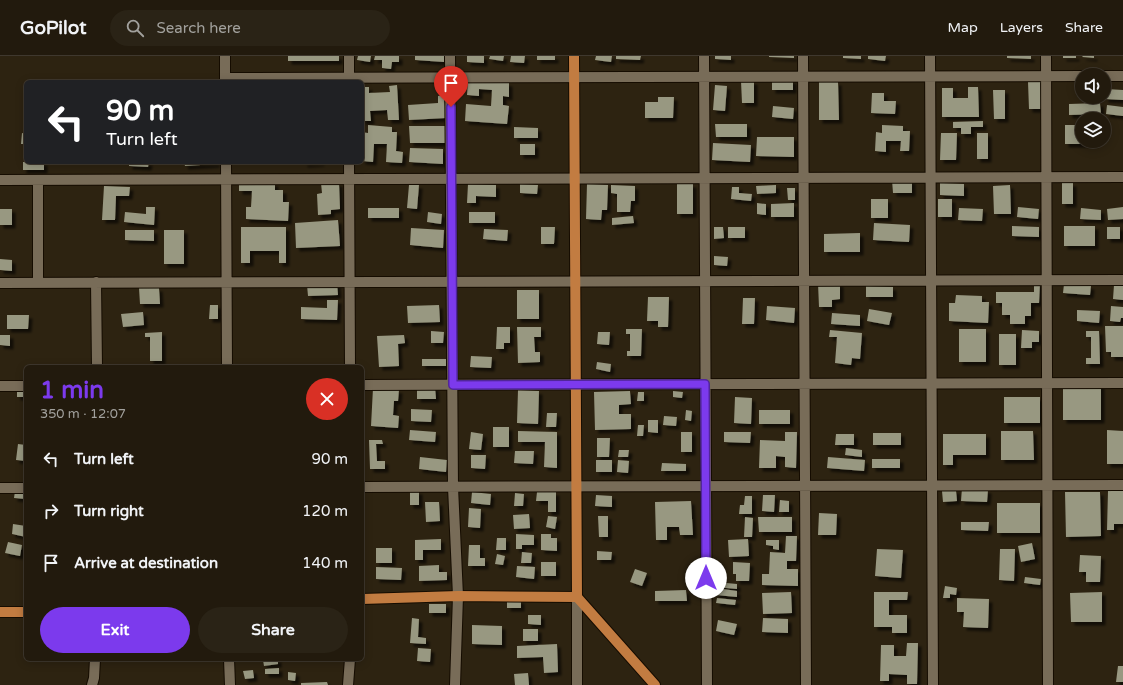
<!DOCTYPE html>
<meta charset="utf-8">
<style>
body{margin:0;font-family:"Varela Round",sans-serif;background:#2a2316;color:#f1f3f6;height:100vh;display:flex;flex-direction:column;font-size:15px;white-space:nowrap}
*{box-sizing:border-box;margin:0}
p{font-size:13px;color:#a2a19d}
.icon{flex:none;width:22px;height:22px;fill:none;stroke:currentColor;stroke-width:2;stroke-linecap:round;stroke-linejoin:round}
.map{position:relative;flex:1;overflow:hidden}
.side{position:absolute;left:24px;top:309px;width:340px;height:296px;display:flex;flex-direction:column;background:#221a0d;border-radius:6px;box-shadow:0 2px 10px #0003,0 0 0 1px #3f382e}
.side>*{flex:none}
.guide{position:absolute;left:24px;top:24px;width:340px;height:84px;border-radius:6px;box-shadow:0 2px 10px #0003,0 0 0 1px #3f382e;background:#202124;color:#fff;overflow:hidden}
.tools{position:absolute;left:1075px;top:12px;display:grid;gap:8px}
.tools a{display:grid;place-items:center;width:36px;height:36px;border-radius:50%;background:#221a0d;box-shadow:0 2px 10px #0003,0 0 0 1px #3f382e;font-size:20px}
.pin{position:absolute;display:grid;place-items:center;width:34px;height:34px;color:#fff;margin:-41px -17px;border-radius:50% 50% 50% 0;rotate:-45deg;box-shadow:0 0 4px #0007}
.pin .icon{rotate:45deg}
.me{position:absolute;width:44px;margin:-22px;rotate:0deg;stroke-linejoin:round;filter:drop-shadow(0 0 3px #0008)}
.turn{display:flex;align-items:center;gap:14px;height:84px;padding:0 16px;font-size:18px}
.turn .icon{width:52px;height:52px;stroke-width:2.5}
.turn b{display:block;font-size:28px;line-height:34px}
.round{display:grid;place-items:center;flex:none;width:42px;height:42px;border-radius:21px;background:#2a2316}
.head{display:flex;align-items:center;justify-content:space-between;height:68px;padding:0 16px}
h1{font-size:24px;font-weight:700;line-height:30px;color:#7c3aed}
.primary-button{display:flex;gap:8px;margin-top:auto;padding:8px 16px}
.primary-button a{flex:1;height:46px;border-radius:24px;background:#7c3aed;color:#fff;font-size:16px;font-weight:700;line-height:46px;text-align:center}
.primary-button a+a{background:#2a2316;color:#f1f3f6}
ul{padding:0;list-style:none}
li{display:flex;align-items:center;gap:12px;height:52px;padding:0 16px}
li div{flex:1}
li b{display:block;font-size:15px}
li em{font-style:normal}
header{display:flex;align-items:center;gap:24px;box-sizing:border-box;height:56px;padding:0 20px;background:#221a0d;border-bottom:1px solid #3f382e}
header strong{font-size:19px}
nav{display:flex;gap:22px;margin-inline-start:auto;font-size:14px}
.search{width:280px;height:36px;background:#2a2316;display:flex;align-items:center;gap:10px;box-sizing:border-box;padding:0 14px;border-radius:22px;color:#a2a19d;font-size:15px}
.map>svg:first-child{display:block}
</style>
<header>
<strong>GoPilot</strong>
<div class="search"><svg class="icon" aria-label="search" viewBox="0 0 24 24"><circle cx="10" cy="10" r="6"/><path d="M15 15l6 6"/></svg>Search here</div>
<nav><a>Map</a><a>Layers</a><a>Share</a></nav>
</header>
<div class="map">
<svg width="1123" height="629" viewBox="0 0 1123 629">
<defs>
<filter id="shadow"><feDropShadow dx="3.5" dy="3.5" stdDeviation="1" flood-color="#0009"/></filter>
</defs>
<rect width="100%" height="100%" fill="#2d2311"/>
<path fill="#989881" filter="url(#shadow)" d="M288,0H339V5H288Z
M358,0H371L370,6L357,4Z
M375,0H399V6H392L391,13L382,12V4H374Z
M415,0H444V6L415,4Z
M467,0H484V7L467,6Z
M490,0H504L503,5L489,3Z
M511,0H525L524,7L510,6Z
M537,0H555V4H537Z
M596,0H612L611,6L595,4Z
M616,0H641L640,4L616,3Z
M715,0H731V4L715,3Z
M769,0H794V2L769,1Z
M843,0H861V3L843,2Z
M868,0H886L885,5L868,3Z
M1007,0H1031V3L1007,2Z
M1063,0H1076V2H1063Z
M1083,0H1094V2L1082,1Z
M190,23H202V26H190Z
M468,24L509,27V41L503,40V49L509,50L507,68L465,65L466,48L491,50L492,34L479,33V40L467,39Z
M772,24H793V34H772Z
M741,25H754V47H742Z
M1041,25L1043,53H1029L1028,26Z
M819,26H838L839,64H819Z
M397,29L399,64H388L387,54L370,55L371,65H362V31H369V37L390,36L389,30Z
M715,29L727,30L725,55L713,54Z
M968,31H978L979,61H942V32H953V42H968Z
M1106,33L1123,34V44L1105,43Z
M993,34H1005V63H994Z
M872,37H884V45H896L895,58L871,57Z
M444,39L446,62L409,64L408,49L438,47V40Z
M658,41H674L673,62H645V46H658Z
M1100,47L1101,58L1069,59V48Z
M1107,49L1123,51V60L1106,58Z
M773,50L794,52L793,63L772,61Z
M983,65V71H971V78H961V72H953V66Z
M715,68H747V81H716Z
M368,69L392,71V76H397L396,95L403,96L402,107L386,106L387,88H374L373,106L362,105V76L368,77Z
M882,69L903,70V75H910L909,95H900L901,85H886V96L875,95L876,76L882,77Z
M1065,69H1082V85H1095V88H1065Z
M409,70H445V87H410Z
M514,71L538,72V82H514Z
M22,77L26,78V88H21Z
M941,77H957L956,104H940Z
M977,77H988V103H977Z
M757,81H794V101L756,100Z
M713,87L751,89L750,106L712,104Z
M520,88H535V99H520Z
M410,92L443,93V108L409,106Z
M23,106H44V114H23Z
M129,106H149L148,111L129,110Z
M184,106H216V108L185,110Z
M304,106H321V107L304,108Z
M892,124H912V137H893Z
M239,126L275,127V134H283V146H289L288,165L246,163V151H251L252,135H239Z
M321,127H339L340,153L331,154V158L318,159L317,138L322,137Z
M940,127L964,128V140L940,139Z
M1062,127H1073V148H1062Z
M468,128L496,129V141L476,140V147H467Z
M520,128L538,129L537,138L520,137Z
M587,128L608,129L607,154H602L601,164L586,163Z
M677,128H693V158H677Z
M409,129H419L417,153L407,152Z
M611,129L635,130V145H631L630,156H617V138L611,137Z
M776,129V137L757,138L756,130Z
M1010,129L1011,158H994L993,130Z
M104,130L130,131L129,140H116L115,164H102Z
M732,131H739V137L752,138L751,145L731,143Z
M787,132H795V144H788Z
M871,143H888V162H871Z
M938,143H952V161H938Z
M757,147L766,148V159L757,158Z
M794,147V161H771V148Z
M146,151H155L154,169L124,166L125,156L146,158Z
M1018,151L1039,153L1038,163L1017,161Z
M1123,151V163L1108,164L1107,153Z
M368,152H399V162H368Z
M959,152L983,153L982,165L958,164Z
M1081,152L1101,154V164L1080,163Z
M0,153H12V169H0Z
M428,156L442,158L441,168L427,166Z
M469,156H495V167H469Z
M633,160L634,167L612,169V162Z
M338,164L340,190L296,192L295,167Z
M874,167L910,169L909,186L873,184Z
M1012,170L1039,171V181L1012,180Z
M1064,170H1095V190H1064Z
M241,171H286V207H279V195H250V207H241Z
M541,171H555L554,188H541Z
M714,171H723L724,182L714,183Z
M728,171H745V182H728Z
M1107,171H1120V183H1107Z
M411,172L444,174L443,192L410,189Z
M484,173L508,174L507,185L483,183Z
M125,174H154V185L125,184Z
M164,174H184V208H164Z
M860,177V196H824V178Z
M714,200L728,201L727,210L714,209Z
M0,203L12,204V215L0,214Z
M337,227L338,239L308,240L307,229Z
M818,227H840V243L832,244V251H819Z
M1034,227H1040L1039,247H1031V260H1025V268H1010V259H1002V247H996V236H1034Z
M1064,228L1091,230L1090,239L1063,237Z
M1114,229L1123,230V244L1113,243Z
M866,230L893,231V241H866Z
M139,232H159L160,248H140Z
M517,234H539V263H517Z
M956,239L982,240V246H989L988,267L949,265V247H955Z
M648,241H669L668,271H658V265H647Z
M743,242H755L754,268H742Z
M327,244H338L337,264L301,263V251L327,252Z
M210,249H218V263H209Z
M439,249L440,266L408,267L407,250Z
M767,250L795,252L794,267L766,264Z
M1111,250L1123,251V262H1121L1120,266L1110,265Z
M869,253L892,257L889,269L867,265Z
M1077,254L1100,255L1099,267L1077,265Z
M143,256L144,269L123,271L121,258Z
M832,257L860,259V270L831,268Z
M7,259H29L28,273H7Z
M1105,270H1123V301H1111V296H1106Z
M497,271H510V287H504V293H496Z
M517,271H541V281H534L535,296H540V306L518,307Z
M626,273H642L641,300H627V295H630V278H626Z
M959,273H986V306H959Z
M830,274L862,277L860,303L852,302L851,309L835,307L837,281H829Z
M1022,274L1039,275V286H1032V292H1021Z
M431,275L444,276L443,287H431Z
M1086,275H1099L1100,308H1086V302H1091V281H1086Z
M162,276V305H150V281H145V277Z
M598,276H610L609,289L597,288Z
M999,278H1016V309H999Z
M0,279H10V290L0,289Z
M404,279L405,287L398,288L399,310L379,311L377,280Z
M471,300L492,301L491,312L470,311Z
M422,303H446V310H422Z
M597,306L611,308L610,316L596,313Z
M1063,328H1101V364H1063Z
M417,331H435L436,343H417Z
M373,332L399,334L398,345H394L393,359L399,360L398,372L371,370Z
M17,333H26V341H17Z
M518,334L539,335L538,368L517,367Z
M630,335L631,348L619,349V358H631V373L595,374L594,336Z
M673,335L683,336L682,342L673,341Z
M638,336H644V345H637Z
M735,341L752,342L751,368L734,367Z
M1004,341H1040V367H1004Z
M411,353L432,354L431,366L411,365Z
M686,354L692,355L691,365L685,364Z
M759,354H790V368H759Z
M547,357H557L556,371H546Z
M664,360L677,361L676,370L663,369Z
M648,364H658V377L648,376Z
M638,369H644L643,380H637Z
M493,371H509V391H493Z
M410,374L436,376L435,386L409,384Z
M1107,374L1123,375V408H1107Z
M518,375L557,376V412L544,411L545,386H518Z
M1001,375H1033L1034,404H1001Z
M471,376L483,378L481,394L469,393Z
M681,376H692V396H681Z
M724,376H751L750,387L724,386Z
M785,376H797L796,412L785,411V401L776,400V412H759L760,384L785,385Z
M873,377H901V389H873Z
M836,378H854V389H835Z
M943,378H986V399H953V409H943Z
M597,382H610L609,401H597Z
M369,384H382L383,388H376L377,405H385V413H370Z
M18,388L26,389V405L16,404Z
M846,392L862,394V401L845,399Z
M619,394H629L628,401H618Z
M515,395H534L533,408L514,407Z
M471,399H486L485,413L471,412Z
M420,401L447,404L446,416L419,413Z
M828,401L865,404L864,415L827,412Z
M872,403H900V412H872Z
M596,404H612V416H596Z
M618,404L629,405L628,417L617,416Z
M662,407L686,408V415H661Z
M962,432L988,434L987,446L961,445Z
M956,434L957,445L943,446L942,435Z
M15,435L26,436V443L14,442Z
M410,435H419V449H410Z
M1108,435H1123V468H1114V474H1107Z
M472,436L491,438L490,449L471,447Z
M537,436H556V456H548V445H536Z
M1065,436H1100L1101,480L1066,481Z
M515,437L524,438L523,450H514Z
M596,439L612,440V451L595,450Z
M763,439H775L774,456L762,455Z
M745,440H752V458H739L740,449H744Z
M780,444L789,445V456H779Z
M691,445L693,479H680L679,471H667V484H656L655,446Z
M425,446H439L440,465L426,466Z
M997,447H1040V477H997Z
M469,452L481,453L480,472L468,471Z
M819,457L837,458L836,479H818Z
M529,458L530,472L514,473L513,459Z
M548,460L557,461L555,473L546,471Z
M598,460H608V481H599Z
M745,461L753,462L752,481H744Z
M758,461H792V476H759Z
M961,466H989L988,475L961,474Z
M13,468L26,470V481L12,478Z
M516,478L534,479V489H522V493H516Z
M541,478H551V482H557V495L541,494Z
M786,480H797L796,505H787V513H798V530L762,529V518H769L770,496L785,497Z
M497,482H506V494H496Z
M441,483V494H423V504H415V484Z
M748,483L749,500L729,501L728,484Z
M766,484H779V494L773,493V490L766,489Z
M8,486L22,489L20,500L5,497Z
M1032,487L1035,503L1021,506L1018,490Z
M469,489H480V502H485V510H468Z
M376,492H392V507H376Z
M877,493L903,494L901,522L875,520Z
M1000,493H1015L1014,525L999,524Z
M597,495L612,496L611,504H597Z
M522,496L532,497L531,507H521Z
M497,498L505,500L503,509L495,508Z
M1080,499L1101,500L1100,526H1086V516H1079Z
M541,506H556V520H541Z
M733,506L750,507L749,525H736V518H733Z
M439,509V516H447V524L419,525V510Z
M517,510L535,511L534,523L516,521Z
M376,511L402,512L401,524L376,523Z
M635,513L647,517L642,530L630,526Z
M1025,521L1041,523L1040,529L1024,527Z
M716,526L737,528V533L715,531Z
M945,530L957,532L956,539L950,538V542H943Z
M716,532L737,535V541L716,539Z
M686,534L687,545H655V535Z
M791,536L792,557L763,558L762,537Z
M874,536H908L907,544H889V559H907V577H892V571H874Z
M1102,536V566H1071L1070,537Z
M717,542L736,544L735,549L716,547Z
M957,542L989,543L988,572L963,571L964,556H957Z
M507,544H521V552H507Z
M429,548H446V557H429Z
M528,559H541V569L528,568Z
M412,562L419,563L418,581L426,582V588L410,587Z
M763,562L788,563V577L762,576Z
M718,564L737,568L734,579L716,575Z
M472,569L502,570V589L472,588Z
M523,573H538V585H523Z
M907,587H918L917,628H907V619L889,618V625H880L881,589H894V600H906Z
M557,588L558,616L544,617L543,601L517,602V590Z
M418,592L431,593L430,606L417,605Z
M278,603V608L264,610L263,604Z
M1118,610H1123V626H1116Z
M279,612V618H265V613Z
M253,614L254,622L245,623L243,615Z
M288,616L296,617L295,625L288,624Z
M528,617L529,629H515L514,618Z
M327,626L328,629H301V627Z"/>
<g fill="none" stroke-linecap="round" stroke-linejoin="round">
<g stroke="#150c00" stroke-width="12">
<path id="minor" d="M225,0V26
M349,0V26
M450,0L453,431L458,540L455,629
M704,0L707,629
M803,0L806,629
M930,0L933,629
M1046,0L1048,629
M1104,20H1123
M225,22L1082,20
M226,106L227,311
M349,106L350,311
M0,124L1123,121
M38,124V227
M96,226L97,311
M0,227L1123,224
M362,329L1123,327
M0,330H26
M362,431L1123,429
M0,432H26
M229,603L230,629
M92,629L94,622L95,603
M348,629L350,603
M577,629V541"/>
</g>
<g stroke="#150c00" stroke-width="12">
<path id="major" d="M574,0L577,541L655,629
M362,543L458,540L577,541
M0,556H26"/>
</g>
<use href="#minor" stroke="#786c58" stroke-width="10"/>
<use href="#major" stroke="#c27c41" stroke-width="10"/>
</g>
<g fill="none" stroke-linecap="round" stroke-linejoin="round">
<g stroke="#51269a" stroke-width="10">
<path id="route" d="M451,51L453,329L705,328L706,522"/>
</g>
<use href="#route" stroke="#7c3aed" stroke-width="7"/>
</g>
</svg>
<div class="tools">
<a><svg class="icon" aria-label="sound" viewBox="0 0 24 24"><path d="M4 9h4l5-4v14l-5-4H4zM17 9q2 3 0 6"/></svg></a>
<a><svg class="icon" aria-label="layers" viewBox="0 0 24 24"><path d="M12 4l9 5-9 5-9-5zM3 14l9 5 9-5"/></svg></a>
</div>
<div class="pin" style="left:451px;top:51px;background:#d93025"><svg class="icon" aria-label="arrive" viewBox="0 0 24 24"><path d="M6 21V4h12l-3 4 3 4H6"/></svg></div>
<svg class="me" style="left:706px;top:522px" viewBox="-20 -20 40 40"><circle r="19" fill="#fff"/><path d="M0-13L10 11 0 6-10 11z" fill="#7c3aed"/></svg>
<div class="guide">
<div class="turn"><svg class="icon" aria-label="left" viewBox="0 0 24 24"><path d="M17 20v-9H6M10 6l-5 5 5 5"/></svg><div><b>90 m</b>Turn left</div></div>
</div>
<section class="side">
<div class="head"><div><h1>1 min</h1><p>350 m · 12:07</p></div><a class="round" style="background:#d93025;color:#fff"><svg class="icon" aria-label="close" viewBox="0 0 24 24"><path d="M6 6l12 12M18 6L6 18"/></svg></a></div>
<ul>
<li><svg class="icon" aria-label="left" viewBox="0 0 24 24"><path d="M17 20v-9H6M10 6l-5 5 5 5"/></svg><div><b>Turn left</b></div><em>90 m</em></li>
<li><svg class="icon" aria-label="right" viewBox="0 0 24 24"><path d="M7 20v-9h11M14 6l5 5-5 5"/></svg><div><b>Turn right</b></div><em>120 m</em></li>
<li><svg class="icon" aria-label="arrive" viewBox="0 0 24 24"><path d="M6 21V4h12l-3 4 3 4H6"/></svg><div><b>Arrive at destination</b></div><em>140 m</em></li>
</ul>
<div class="primary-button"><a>Exit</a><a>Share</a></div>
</section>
</div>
